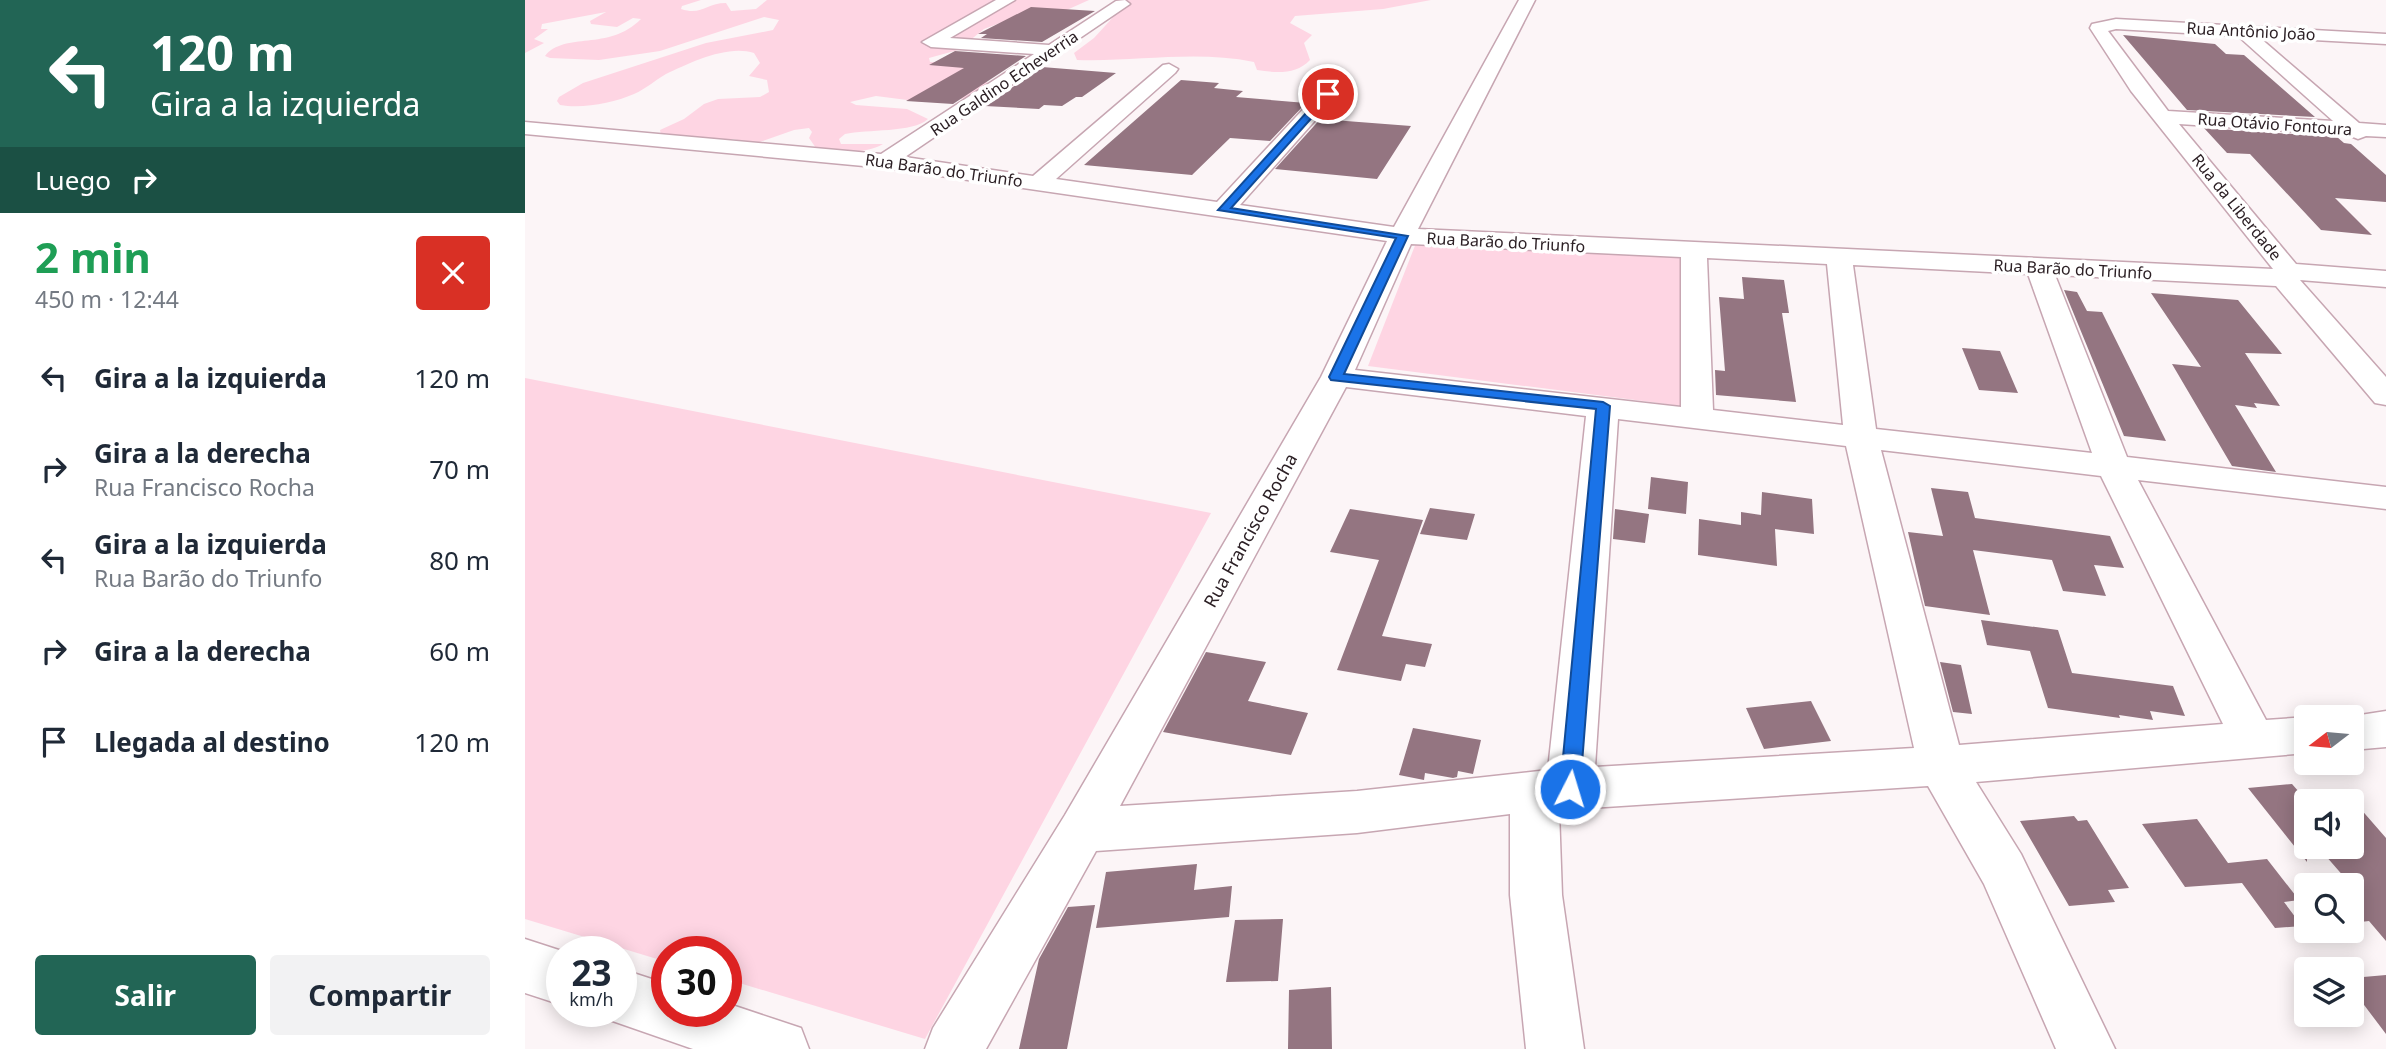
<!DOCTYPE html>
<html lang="es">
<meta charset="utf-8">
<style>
body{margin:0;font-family:"Noto Sans",sans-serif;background:#f2f2f3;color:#1f2937;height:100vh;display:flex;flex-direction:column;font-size:26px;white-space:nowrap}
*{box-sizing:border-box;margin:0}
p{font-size:23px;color:#747a83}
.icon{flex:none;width:38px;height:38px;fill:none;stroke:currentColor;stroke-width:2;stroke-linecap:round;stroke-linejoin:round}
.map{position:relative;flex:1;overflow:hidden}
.sheet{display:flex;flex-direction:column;background:#fff;width:525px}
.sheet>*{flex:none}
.top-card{background:#226555;color:#fff;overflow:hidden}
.needle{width:46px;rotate:254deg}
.buttons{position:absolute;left:1769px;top:705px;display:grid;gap:14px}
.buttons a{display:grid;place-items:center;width:70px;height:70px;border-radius:7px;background:#fff;box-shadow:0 4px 18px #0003;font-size:35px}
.speed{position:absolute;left:21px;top:936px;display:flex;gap:14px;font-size:35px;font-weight:700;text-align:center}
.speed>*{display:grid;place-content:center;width:91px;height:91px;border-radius:50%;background:#fff;box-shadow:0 4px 18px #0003;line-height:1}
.speed small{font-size:18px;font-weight:400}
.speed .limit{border:10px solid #d22;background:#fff;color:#111}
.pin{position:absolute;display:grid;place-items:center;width:60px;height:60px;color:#fff;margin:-30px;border:4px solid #fff;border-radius:50%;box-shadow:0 2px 7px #0007}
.me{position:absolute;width:77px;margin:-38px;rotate:5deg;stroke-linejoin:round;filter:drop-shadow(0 0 5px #0008)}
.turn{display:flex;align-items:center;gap:24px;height:147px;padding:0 35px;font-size:32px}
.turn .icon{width:91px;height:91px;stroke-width:2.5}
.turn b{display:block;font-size:49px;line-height:60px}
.then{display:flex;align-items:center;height:66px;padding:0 35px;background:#0003;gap:14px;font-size:26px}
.round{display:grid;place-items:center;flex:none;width:74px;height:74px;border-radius:7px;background:#f2f2f3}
.overview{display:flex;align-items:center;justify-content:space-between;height:119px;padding:0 35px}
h1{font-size:42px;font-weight:700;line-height:52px;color:#1e9e55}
.button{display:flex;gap:14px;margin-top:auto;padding:14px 35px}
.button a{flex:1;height:80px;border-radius:7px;background:#226555;color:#fff;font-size:28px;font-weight:700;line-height:80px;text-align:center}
.button a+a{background:#f2f2f3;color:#1f2937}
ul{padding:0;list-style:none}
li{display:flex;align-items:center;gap:21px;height:91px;padding:0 35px}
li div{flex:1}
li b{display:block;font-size:26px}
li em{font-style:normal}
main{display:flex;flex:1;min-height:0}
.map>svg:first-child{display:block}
</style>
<main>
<section class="sheet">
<div class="top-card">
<div class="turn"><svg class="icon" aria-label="left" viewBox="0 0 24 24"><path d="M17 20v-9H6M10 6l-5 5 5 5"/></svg><div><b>120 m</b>Gira a la izquierda</div></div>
<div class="then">Luego<svg class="icon" aria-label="right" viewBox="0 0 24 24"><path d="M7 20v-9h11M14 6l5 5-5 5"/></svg></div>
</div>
<div class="overview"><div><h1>2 min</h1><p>450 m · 12:44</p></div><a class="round" style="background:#d93025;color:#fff"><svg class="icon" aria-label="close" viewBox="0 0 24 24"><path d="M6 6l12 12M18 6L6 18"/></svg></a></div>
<ul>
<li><svg class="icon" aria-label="left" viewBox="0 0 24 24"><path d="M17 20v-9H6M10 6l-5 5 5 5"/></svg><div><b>Gira a la izquierda</b></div><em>120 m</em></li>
<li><svg class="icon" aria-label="right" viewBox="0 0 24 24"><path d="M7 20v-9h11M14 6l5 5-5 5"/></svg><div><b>Gira a la derecha</b><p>Rua Francisco Rocha</p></div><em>70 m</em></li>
<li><svg class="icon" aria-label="left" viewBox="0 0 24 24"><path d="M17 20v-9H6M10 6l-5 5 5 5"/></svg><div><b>Gira a la izquierda</b><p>Rua Barão do Triunfo</p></div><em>80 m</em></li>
<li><svg class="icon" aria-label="right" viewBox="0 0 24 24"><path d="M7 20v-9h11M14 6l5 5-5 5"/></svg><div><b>Gira a la derecha</b></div><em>60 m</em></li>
<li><svg class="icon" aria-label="arrive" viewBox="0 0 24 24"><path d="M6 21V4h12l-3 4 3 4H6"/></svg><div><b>Llegada al destino</b></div><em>120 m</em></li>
</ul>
<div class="button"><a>Salir</a><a>Compartir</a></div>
</section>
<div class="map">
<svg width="1861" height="1049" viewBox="0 0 1861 1049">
<rect width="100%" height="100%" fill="#fcf5f7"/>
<path fill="#fed5e3" d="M0,0H176L157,6L156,9C177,16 181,3 201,3L206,11L231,9L242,0H564L535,13L475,23L459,29L433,50L404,58L405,62C428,63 450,66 464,85L445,98L398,102L351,96L325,102L331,105L382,109L403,119C388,133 342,129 320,134L314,139L316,144H358C339,155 312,151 291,148L284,138L287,132L284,128L269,130L229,144L208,139L161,144L136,135L135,130L159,119L179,104L193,99L235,97L244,92L242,80L224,76L235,63L229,53C203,44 164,63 141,74C130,80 121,89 109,94C88,103 58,109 35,105L32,101L34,97L58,83L181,43L248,30L254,20L239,17L135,51L74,60L25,58L20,56C40,31 83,52 116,19L108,18L92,27L66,24L65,21L81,12L17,24L16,29H23L9,39L19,43L0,53Z
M599,0H906L858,9L770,16L765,23L787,35L779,43L785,60C771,75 751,73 732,70L729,62C670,50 611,62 552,60L549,53L569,38L601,3Z
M891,243L1160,258L1157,406L843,366Z
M0,378L686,513L400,1039L201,979V952H142V962L0,919Z"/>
<path fill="#947581" d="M506,7L570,11L517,42L456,38L462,34H453Z
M1598,35L1690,44L1701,54L1719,55L1790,117L1662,110Z
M430,51L501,56L428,104L381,101L439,68L404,65Z
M517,67L591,73L557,97H551L537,106L519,105L514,109L460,106Z
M656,80L694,83L689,88L718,91L711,97L781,103L745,141L705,138L667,175L559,165Z
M808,105L819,106L808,120L886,126L852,179L750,169Z
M1679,128L1812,137L1819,143L1826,144L1861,175V202L1810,198L1847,235L1796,230L1725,154L1702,153Z
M1217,277L1259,280L1264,313H1257L1271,402L1191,395L1190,370L1200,371L1194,297L1219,299Z
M1539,290L1552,292L1562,311L1577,312L1641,441L1599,436Z
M1626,293L1713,300L1757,354L1720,353L1755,406L1729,403L1732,408L1710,405L1751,472L1707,466L1647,364L1676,367Z
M1437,348L1475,351L1493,393L1454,390Z
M1126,477L1163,482L1161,514L1123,509Z
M1406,488L1443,492L1450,518L1585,536L1599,568L1569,565L1581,596L1538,591L1527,560L1448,550L1465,615L1400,606L1383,532L1418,536Z
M1237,492L1287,499L1289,534L1250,529L1252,566L1173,555L1174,519L1216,525V512L1236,515Z
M905,508L950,514L942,540L895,534Z
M825,509L898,520L857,636L907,644L900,667L881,664L876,681L812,670L854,560L805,552Z
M1090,509L1124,514L1120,543L1088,539Z
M1456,620L1533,630L1547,673L1648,686L1660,716L1625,711L1628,720L1594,715L1595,718L1523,708L1505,651L1462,645Z
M681,652L741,662L723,701L783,713L766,755L638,732Z
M1415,662L1436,665L1447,714L1428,712Z
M1286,701L1306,741L1239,749L1221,708Z
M888,728L956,740L948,774L933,771L932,777L928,778L900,773L899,780L874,775Z
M1767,784L1782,801V862L1723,788Z
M1827,799L1861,838V941L1844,921L1827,923V886L1793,847H1827Z
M1549,816L1553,821L1562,820L1604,888L1583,890L1590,902L1544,906L1495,821Z
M1672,819L1703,863L1742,859L1774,900L1759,902L1777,926L1750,928L1717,883L1660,887L1617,824Z
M672,864L669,890L707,886L704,917L571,928L581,872Z
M570,905L542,1049H494L514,959L543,907Z
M758,919L753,981L701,982L710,920Z
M1861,975V1034L1827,989V978Z
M806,987L807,1049H763L764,990Z"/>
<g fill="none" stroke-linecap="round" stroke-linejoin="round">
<g stroke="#c7a6b2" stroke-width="3">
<path id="minor" d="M471,0H490L425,38L524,45L591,1L600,0L605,4L380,157L508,176L638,65L644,64L653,69L650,73L531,179L692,202L796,90L803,88L813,94L810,98L715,205L869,227L994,0H1010L893,229L1748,269L1606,91L1565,28L1567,24L1591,19L1861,34V44L1734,37L1834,123L1861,125V137L1841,136L1833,139L1823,135L1654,124L1771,264L1861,271V287L1775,280L1861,377V405L1850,403L1751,286L1530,275L1602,457L1861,487V509L1613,480L1741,720L1782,717L1784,718H1782V753L1451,782L1496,854L1590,1049H1531L1459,884L1403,786L1034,810L1037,895L1059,1049H1001L985,895V814L832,833L571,851L461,1049H400L408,1028L540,815L796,377L862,241L360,168L0,134V122L356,154L509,54L406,47L397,42ZM1591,29L1713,36L1808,121L1643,111L1583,31ZM886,244L1156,257V407L830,370ZM1182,258L1302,264L1318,425L1188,410ZM1328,265L1503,274L1567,453L1351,429ZM821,387L1061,416L1023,770L832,791L595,806ZM1093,419L1321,446L1389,748L1070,767ZM1356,450L1576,476L1698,724L1434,745Z
M1861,711V747L1827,750V718H1816Z
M0,939L40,952H37V1005L0,993Z
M96,969L142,984V1012H201V1003L276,1028L284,1049H168L76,1017L74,1012H96Z"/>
</g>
<use href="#minor" fill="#fff" fill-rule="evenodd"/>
</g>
<path fill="#1a73e8" stroke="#114b97" stroke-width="2" d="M800,92L808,94L706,208L883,236L819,374L1078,402L1085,406L1055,789L1052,795L1045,798L1038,795L1035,789L1071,409L806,380L804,377L871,238L693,210Z"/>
<g text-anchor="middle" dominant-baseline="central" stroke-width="7" stroke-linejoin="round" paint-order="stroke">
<g font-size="16" fill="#2c2025" stroke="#fff">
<text transform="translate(1726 31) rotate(3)">Rua Antônio João</text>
<text transform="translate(479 83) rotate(-34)">Rua Galdino Echeverria</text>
<text transform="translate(1750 124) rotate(4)">Rua Otávio Fontoura</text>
<text transform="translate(419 170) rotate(8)">Rua Barão do Triunfo</text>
<text transform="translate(1712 207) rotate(51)">Rua da Liberdade</text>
<text transform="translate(981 242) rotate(3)">Rua Barão do Triunfo</text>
<text transform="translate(1548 269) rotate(3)">Rua Barão do Triunfo</text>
</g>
<g font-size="18" fill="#2c2025" stroke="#fff">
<text transform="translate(725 530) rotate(-61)">Rua Francisco Rocha</text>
</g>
</g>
</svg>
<div class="buttons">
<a><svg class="needle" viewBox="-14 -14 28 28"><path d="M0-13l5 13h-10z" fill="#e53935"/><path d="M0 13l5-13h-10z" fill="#747a83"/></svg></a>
<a><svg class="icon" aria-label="sound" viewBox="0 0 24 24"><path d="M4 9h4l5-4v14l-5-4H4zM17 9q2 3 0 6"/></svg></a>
<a><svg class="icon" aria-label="search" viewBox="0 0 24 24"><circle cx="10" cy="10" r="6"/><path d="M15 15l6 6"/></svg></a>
<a><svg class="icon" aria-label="layers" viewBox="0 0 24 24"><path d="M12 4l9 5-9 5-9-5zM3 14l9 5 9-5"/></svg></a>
</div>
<div class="speed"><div>23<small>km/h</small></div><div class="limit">30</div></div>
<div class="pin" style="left:803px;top:94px;background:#d93025"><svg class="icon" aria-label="arrive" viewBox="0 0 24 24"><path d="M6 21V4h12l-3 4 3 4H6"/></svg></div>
<svg class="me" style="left:1045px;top:789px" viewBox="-20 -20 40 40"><circle r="17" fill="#1a73e8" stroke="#fff" stroke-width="3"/><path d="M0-11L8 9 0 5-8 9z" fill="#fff"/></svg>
</div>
</main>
